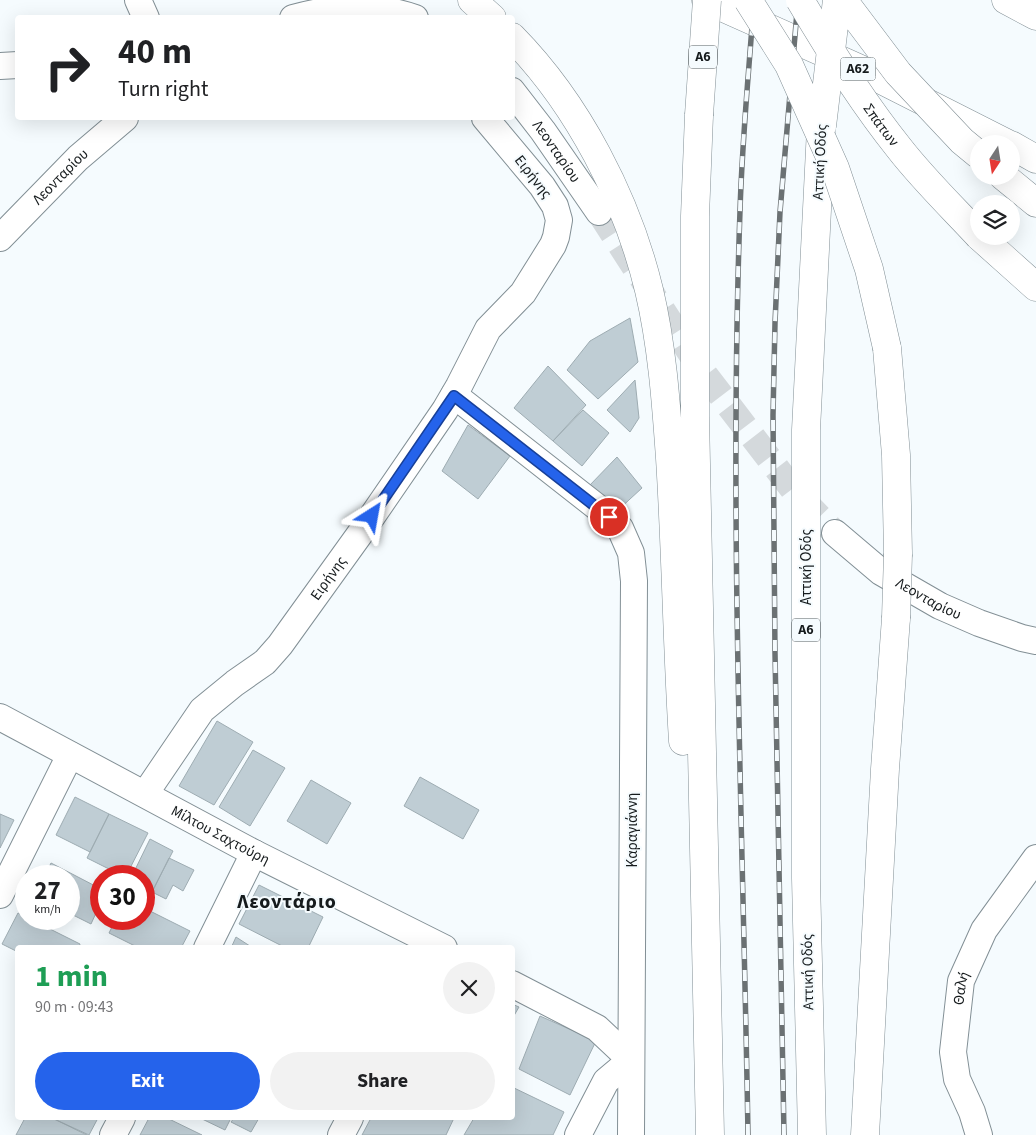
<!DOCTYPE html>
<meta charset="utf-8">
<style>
body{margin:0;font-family:"Source Sans 3",sans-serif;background:#f2f2f2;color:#202124;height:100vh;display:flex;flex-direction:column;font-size:19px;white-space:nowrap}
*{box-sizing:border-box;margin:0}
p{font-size:16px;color:#757577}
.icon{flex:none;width:28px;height:28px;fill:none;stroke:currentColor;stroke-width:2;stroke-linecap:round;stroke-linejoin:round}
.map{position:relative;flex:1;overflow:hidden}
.sheet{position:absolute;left:15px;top:945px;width:500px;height:175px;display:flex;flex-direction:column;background:#fff;border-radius:5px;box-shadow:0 5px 20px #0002}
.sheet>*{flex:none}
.banner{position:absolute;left:15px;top:15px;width:500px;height:105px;border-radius:5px;box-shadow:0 5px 20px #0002;background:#fff;color:#202124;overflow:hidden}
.needle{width:32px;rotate:192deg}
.tools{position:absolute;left:970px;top:135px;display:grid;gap:10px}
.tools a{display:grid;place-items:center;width:50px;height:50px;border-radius:50%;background:#fff;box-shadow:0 5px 20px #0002;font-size:25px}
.speed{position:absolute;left:15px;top:865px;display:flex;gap:10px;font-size:25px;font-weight:700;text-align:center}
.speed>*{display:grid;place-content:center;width:65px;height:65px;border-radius:50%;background:#fff;box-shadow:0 5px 20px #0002;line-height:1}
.speed small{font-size:12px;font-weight:400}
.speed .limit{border:8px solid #d22;background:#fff;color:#111}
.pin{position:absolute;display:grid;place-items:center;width:42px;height:42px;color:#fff;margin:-21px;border:2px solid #fff;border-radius:50%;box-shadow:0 1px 5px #0007}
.me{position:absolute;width:55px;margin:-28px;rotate:34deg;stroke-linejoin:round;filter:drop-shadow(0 0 4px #0008)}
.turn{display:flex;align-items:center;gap:18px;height:105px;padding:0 20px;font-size:22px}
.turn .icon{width:65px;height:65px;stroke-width:2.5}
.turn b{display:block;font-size:35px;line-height:42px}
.round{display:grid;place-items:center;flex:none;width:52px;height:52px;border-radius:26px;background:#f2f2f2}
.head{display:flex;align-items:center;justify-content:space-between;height:85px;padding:0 20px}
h1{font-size:30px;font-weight:700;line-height:38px;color:#1e9e55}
.primary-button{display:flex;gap:10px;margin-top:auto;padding:10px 20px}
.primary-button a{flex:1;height:58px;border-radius:30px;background:#2563eb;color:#fff;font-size:20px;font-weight:700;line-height:58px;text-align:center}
.primary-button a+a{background:#f2f2f2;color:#202124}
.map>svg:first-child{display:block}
</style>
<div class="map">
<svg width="1036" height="1135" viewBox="0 0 1036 1135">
<rect width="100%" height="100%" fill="#f5fbfe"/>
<path fill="#bfcdd4" stroke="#9eacb2" d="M630,318L638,362L598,399L567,370L590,341Z
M548,366L586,405L553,441L514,408Z
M635,380L639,418L630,432L607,410Z
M583,410L609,433L582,466L553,441Z
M468,425L510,456L478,499L442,471Z
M617,457L642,488L617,511L589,486Z
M217,721L253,742L214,805L179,786Z
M253,750L285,768L250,826L219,807Z
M420,777L479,810L463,839L404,806Z
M311,780L351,803L327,844L287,821Z
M75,797L109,814L90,852L56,835Z
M0,814L14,820L0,848Z
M109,814L148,833L126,876H111L113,871L87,858Z
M150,839L173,851L152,892L144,888V876H132Z
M169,858L194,870L183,891L173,885L166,899L152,892Z
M51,863L101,889V902L91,924L69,913V876H45Z
M259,885L323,917L308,948H286L239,924Z
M144,908L190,931L181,948H139L109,933L116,919H144Z
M18,913L80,944L79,948H18V952L2,944Z
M236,937L253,948H231Z
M512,1004L519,1007L512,1019Z
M540,1016L596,1041L570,1095L519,1069Z
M512,1087L564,1112L553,1135H464L474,1118H512Z
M25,1118H52L87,1135H16Z
M52,1118H98L89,1135Z
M149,1118H167L202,1135H140Z
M200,1118H231L225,1130Z
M234,1118H259L251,1132L231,1122Z
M371,1118H454L446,1135H362Z"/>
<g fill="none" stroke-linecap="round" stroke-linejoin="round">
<path stroke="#d4d9dc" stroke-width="26" stroke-dasharray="26 13" stroke-linecap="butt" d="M599,212L700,368L794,491L835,533"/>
<g stroke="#828f95" stroke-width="28">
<g id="minor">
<path d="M138,0L146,18"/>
<path d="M293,18C333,7 376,4 415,18"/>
<path d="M0,66L18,65"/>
<path id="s1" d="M512,91L543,131L599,212"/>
<path id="s2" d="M0,238L78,158L125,118"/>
<path d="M454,395L597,507L620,528L631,553L634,581L631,1135"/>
<path id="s3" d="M835,533L881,572L940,606L979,623L1022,638L1036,641"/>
<path id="s4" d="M0,717L254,853L444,948"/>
<path id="s5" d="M145,794L202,710L235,683L265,662L280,645L362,531L445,410L459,386L488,329L523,293L553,245L556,237L559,220L555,206L542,186L485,118"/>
<path d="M0,895L70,755"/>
<path d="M207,948L254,853"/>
<path d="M512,984L597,1028L631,1060L606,1081L578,1135"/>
<path d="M113,1135L122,1118"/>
<path d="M341,1135L350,1118"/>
<path id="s6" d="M979,1135L972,1112L957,1079L953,1052L961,981L984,930L1036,858"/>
</g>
</g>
<g stroke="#828f95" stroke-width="29">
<path id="major" d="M979,236L1036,287"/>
</g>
<g stroke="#828f95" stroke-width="29">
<path id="highway" d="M472,0L492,18
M706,0L858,68L1008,144
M1006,0L1036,16
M512,37C578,104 627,199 649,290C662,345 666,402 670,458C676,552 677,647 683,741
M699,115L695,216V416L710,1135
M1011,145L1036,159
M1003,176L1036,203
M887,348L896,455L898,554
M812,1135L806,878V430L821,129
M865,1135L885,769L896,618"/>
</g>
<use href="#minor" stroke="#fff" stroke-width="26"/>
<use href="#major" stroke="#fff" stroke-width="28"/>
<use href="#highway" stroke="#fff" stroke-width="28"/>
<g stroke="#6b7173" stroke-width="5.5">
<path id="rail" d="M748,1135C743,827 729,519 740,211C742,140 749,70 754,0
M784,1135L775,653L773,415L775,323L780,212L798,0"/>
</g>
<use href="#rail" stroke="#f5fbfe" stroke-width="4" stroke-dasharray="11" stroke-linecap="butt"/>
<g stroke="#828f95" stroke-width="29" stroke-linecap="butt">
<g id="major-bridge">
<path id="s7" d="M800,0C830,51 862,102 899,148C923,179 952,207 979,236"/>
</g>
</g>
<g stroke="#828f95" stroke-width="29" stroke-linecap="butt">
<path id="highway-bridge" d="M748,0L789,65L835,168L869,269L887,348
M843,0L898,73L962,141L979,155
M699,115L707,0
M822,126L837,0
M896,618L898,554"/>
</g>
<use href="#major-bridge" stroke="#fff" stroke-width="28"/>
<use href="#highway-bridge" stroke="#fff" stroke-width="28"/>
</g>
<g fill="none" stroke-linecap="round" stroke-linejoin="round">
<g stroke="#184099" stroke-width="12">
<path id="route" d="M372,516L454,396L609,517"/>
</g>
<use href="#route" stroke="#2563eb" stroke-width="9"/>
</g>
<g text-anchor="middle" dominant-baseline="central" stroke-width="4" stroke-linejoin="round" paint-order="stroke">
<g fill="#f5fbfe" stroke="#595e60" stroke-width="1">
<rect x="689" y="45.5" width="28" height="23" rx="4"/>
<rect x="840.5" y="57.5" width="35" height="23" rx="4"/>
<rect x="792" y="618.5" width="28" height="23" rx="4"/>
</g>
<g font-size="14" font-weight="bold" fill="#161b1d">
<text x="703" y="57">Α6</text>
<text x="858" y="69">Α62</text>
<text x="806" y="630">Α6</text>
</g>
<g font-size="15" fill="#161b1d" stroke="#f5fbfe">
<text stroke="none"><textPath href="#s7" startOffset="149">Σπάτων</textPath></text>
<text stroke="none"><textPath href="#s1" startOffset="75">Λεονταρίου</textPath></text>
<text transform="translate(820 162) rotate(-87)">Αττική Οδός</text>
<text stroke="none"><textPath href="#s2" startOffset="86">Λεονταρίου</textPath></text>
<text transform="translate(533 177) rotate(52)">Ειρήνης</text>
<text transform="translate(806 567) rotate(-90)">Αττική Οδός</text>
<text stroke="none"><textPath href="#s5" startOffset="286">Ειρήνης</textPath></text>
<text stroke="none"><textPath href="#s3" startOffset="115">Λεονταρίου</textPath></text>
<text transform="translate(632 830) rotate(-90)">Καραγιάννη</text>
<text stroke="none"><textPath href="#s4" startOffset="250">Μίλτου Σαχτούρη</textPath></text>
<text transform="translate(808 972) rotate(-91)">Αττική Οδός</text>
<text stroke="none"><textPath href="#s6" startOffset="152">Θαλή</textPath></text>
</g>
<g font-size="20" font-weight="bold" letter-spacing="1" fill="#161b1d" stroke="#f5fbfe">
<text x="287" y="902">Λεοντάριο</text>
</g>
</g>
</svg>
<div class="tools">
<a><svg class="needle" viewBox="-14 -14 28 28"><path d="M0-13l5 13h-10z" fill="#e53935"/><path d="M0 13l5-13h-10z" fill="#757577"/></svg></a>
<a><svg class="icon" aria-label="layers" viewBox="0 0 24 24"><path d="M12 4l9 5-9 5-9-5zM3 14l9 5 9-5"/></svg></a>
</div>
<div class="speed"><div>27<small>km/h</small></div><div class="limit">30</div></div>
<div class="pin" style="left:609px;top:517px;background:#d93025"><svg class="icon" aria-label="arrive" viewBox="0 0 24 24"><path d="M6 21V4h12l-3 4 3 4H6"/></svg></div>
<svg class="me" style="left:372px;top:516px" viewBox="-20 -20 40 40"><path d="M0-17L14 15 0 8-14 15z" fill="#2563eb" stroke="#fff" stroke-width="4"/></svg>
<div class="banner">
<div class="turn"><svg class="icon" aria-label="right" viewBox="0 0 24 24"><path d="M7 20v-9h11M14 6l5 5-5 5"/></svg><div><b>40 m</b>Turn right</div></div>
</div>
<section class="sheet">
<div class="head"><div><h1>1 min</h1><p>90 m · 09:43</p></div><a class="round"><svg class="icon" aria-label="close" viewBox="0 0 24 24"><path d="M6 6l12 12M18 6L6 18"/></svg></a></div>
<div class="primary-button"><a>Exit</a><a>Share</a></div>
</section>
</div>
